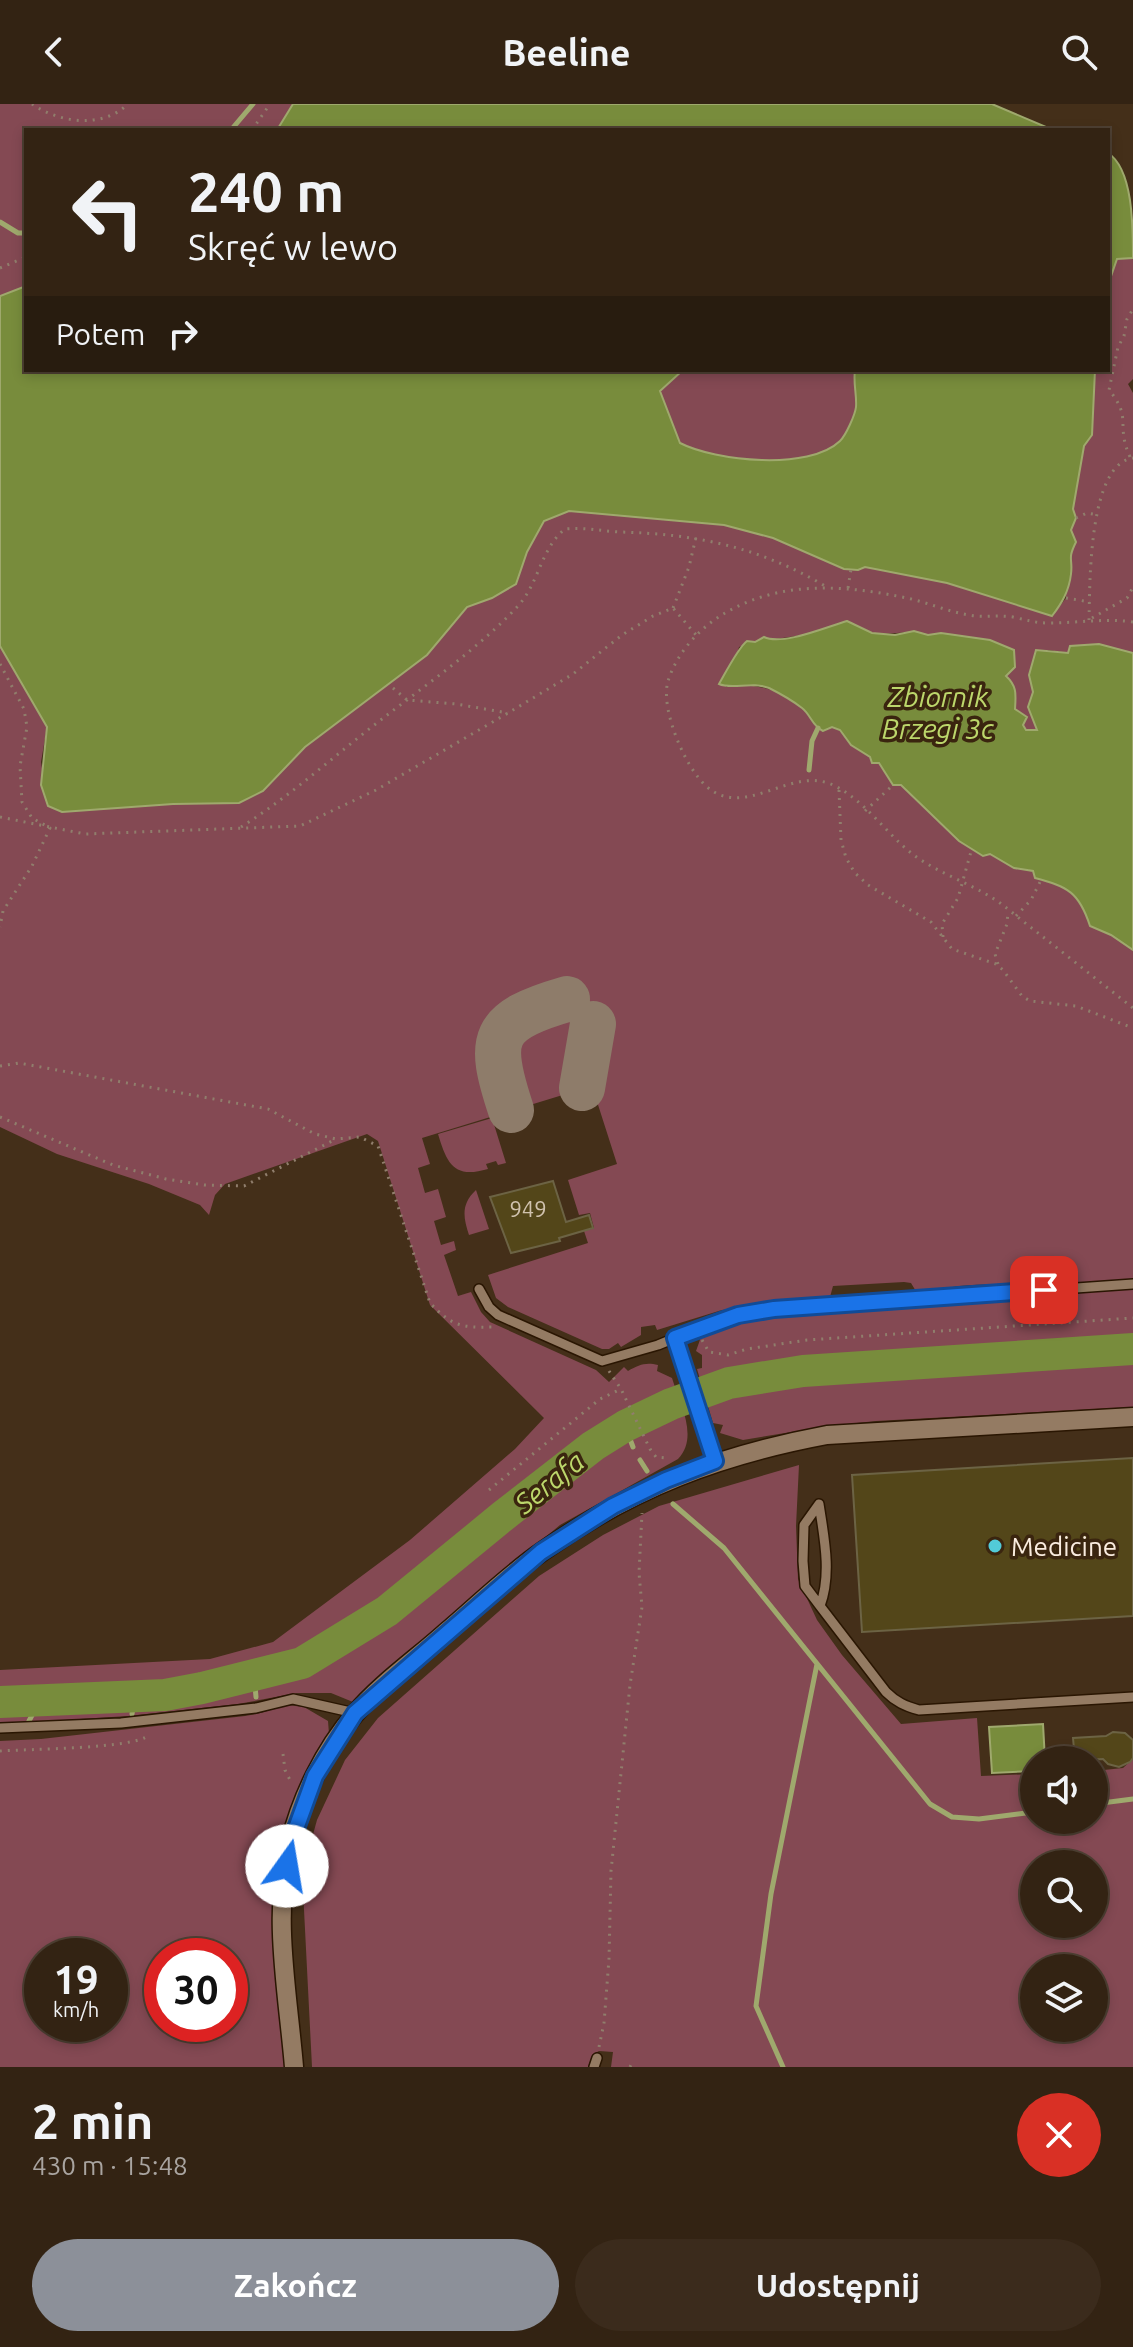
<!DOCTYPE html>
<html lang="pl">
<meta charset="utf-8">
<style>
body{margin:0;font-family:Ubuntu,sans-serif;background:#3b2b1c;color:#f1f3f6;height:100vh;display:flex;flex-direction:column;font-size:30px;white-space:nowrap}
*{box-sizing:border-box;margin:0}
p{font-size:26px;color:#a9a4a0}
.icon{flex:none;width:44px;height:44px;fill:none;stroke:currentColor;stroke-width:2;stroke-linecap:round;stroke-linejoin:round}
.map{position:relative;height:1963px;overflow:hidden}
.sheet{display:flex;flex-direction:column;background:#332313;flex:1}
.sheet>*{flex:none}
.top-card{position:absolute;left:24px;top:24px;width:1086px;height:244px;border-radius:0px;box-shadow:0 4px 12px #0003,0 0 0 2px #4e4033;background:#332313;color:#f1f3f6;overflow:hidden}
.fabs{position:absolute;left:1020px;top:1642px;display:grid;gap:16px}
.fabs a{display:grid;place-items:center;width:88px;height:88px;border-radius:50%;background:#332313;box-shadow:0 4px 12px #0003,0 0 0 2px #4e4033;font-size:40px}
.speed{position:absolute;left:24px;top:1834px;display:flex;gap:16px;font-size:40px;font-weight:700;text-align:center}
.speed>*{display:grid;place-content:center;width:104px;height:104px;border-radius:50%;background:#332313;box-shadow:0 4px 12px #0003,0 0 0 2px #4e4033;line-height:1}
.speed small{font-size:20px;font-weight:400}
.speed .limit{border:12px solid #d22;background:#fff;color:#111}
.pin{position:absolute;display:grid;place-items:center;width:68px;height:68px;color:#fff;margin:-34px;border-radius:16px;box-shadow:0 4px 12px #0006}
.me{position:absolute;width:88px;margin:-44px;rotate:13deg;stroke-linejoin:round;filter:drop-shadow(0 0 6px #0008)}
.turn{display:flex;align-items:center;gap:28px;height:168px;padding:0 32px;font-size:36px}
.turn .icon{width:104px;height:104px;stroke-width:2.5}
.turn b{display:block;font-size:56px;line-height:68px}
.then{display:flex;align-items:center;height:76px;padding:0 32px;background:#0003;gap:16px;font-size:30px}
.round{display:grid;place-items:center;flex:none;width:84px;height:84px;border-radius:42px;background:#3b2b1c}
.summary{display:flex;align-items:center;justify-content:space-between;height:136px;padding:0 32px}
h1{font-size:48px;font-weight:700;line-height:60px}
.primary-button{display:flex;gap:16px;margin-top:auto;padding:16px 32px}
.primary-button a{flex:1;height:92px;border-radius:48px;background:#8c9099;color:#fff;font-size:32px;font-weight:700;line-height:92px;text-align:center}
.primary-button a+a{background:#3b2b1c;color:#f1f3f6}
header{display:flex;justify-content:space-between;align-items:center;height:104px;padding:0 32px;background:#332313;font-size:36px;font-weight:700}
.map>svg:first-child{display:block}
</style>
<header><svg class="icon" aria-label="back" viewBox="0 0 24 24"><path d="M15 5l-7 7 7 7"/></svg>Beeline<svg class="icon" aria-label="search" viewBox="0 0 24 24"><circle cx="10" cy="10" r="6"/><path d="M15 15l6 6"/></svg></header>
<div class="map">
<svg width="1133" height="1963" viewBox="0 0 1133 1963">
<rect width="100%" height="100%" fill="#442f19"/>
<path fill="#844953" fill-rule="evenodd" d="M0,0H293L277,26H26V182L0,192Z
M1129,153L1133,154V275L1128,280L1133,289V549C1109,543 1090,534 1068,549L1048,546L1029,571L1033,588L1028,603L1037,626H1026L1015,605L1016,587L1006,572L1003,543C981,532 955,531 930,531C924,531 918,527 912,528C885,529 872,535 847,517L810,530L755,538L739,543L736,555L727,565L726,583C754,578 780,585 802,604C811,611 812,622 823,627L832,623L840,626L851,641L879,659L893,681L901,680C925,707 954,732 983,752L990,750L1014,764L1033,767L1036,774C1067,782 1079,790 1090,822L1111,831L1133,846V1176L1014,1183C983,1177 947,1183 917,1189L911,1179L904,1178L833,1182L830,1193L722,1206L657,1226L655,1221L641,1223V1231L621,1243L618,1239L609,1245H602L508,1203L496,1194L488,1171L588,1139L584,1127L594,1124L590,1109L579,1111L568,1076L617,1060L592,982L422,1034L430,1060L418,1064L425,1089L438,1085L446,1113L434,1117L441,1141L454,1137L456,1146L444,1151L458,1192L471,1188L481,1208L490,1218L596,1266L609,1278L624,1263L628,1267C639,1261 645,1258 658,1261L657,1267L672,1274C680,1300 699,1333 678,1355L560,1421L433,1527L353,1598L331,1589H297L238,1600L128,1612L0,1620V1566L210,1555L273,1538L410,1436L515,1345L544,1314L430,1201L378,1037L367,1030L225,1080L215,1091L209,1111L200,1101L149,1080L57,1050L0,1023V542L47,623L41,658L48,702L62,708L173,700L239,699L263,687L305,643L427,551L467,503L492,494L516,480L527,448L544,416L569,407L724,421L773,434L857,466L865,463L947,479L1052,512L1066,494V483L1071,469L1068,453L1070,426L1076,414L1073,405L1084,342L1092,330L1095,266H1108V181L1117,155Z
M683,266H855C853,279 857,291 856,303C855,311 846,331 840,337C809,367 715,357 680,339L660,287Z
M492,1014L506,1059L498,1061L496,1057L486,1060L488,1065C454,1075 447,1060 438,1030Z
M476,1086L489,1125L469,1131C463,1113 461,1100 476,1086Z
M1133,1184V1303L876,1317L828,1322L743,1336L720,1329L723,1321L713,1319L697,1265L702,1264V1251L696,1247L701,1233C732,1210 817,1207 857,1204C949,1196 1041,1190 1133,1184Z
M799,1361L796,1422L798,1475L817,1516L842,1551L901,1620L977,1614L981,1672L1034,1670V1716H1094V1667L1123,1664L1133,1655V1963H611L613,1948L599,1947L593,1950L588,1963H312L303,1786L307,1752L317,1716L345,1656L378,1614L539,1472L603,1431L659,1402ZM1034,1760H1094V1820H1034ZM1034,1864H1094V1924H1034Z
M287,1601L304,1603L328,1617L329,1630L296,1691L282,1734L275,1776L272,1808L285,1963H0V1637L41,1635L245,1612C261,1610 272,1605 287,1601ZM42,1852H110V1920H42ZM162,1852H230V1920H162Z"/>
<path fill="#788c3c" stroke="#9fa96d" stroke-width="2" d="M293,0H992L1053,26H277Z
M1108,49C1133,65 1133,122 1133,154L1117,155L1108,181Z
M26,182V266H683L660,287L680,339C715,357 809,367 840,337C846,331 855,311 856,303C857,291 853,279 855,266H1095L1092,331L1084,342L1073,405L1076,414L1071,426L1076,438C1067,456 1073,454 1071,470C1069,487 1062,499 1052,512L947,479L865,463L858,466L844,465L773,434L724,421L569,407L544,417L527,448L516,480L492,494L467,503L427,551L305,643L263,687L239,699L173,700L62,708L48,702L41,681L47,623L0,542V192Z
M847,517L872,529L895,531L914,527L928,531L941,529L990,536L1014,546L1015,563L1006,572C1017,582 1016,590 1015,605L1027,613L1023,621L1026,626H1037L1028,603L1033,588L1029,571L1036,546L1068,549L1070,542L1099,540L1133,549V846L1111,831L1090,822C1079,788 1068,783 1035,774L1033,767L1014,764L990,750L983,752L959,737L901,681H893L879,659H872L870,653L851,641L840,626L832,623L823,627C812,622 811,611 802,604C793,597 779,589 769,584C752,577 732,586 719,580C726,568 738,544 747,537L755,538L764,533C782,542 826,523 847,517Z
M1043,1620L1045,1656H1034V1667L992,1669L989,1623Z"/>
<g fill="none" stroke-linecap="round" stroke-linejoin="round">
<path stroke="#9fa96d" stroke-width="5" d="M231,26L253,0
M0,118L18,129H26
M809,666L812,637L818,624
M625,1322L633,1343
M640,1356L647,1367
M673,1400L724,1444L930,1700L952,1713L979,1715L1034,1708
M254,1571L256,1593
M132,1610L135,1593
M29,1617L40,1596
M1094,1700L1133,1695
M783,1963L756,1902L771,1790L817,1560"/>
<path stroke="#788c3c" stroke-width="32" d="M0,1598L165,1591L202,1584L302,1559L387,1507L503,1412L593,1342L625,1322L671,1300L729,1279L803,1267L1133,1245"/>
<path stroke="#8e7c6a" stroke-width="46" d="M582,984L593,920
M511,1006C487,934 491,917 567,895"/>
</g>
<path fill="#534619" stroke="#6c6344" stroke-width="2" d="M553,1077L566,1118L589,1111L593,1124L559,1134L560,1137L511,1149L490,1093Z
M1133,1354V1512L862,1528L852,1371Z
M1113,1628L1125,1629L1133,1636V1654L1130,1658L1119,1663L1108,1660L1103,1655L1075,1656L1073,1634L1106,1632Z"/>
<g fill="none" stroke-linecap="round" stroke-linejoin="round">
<g stroke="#2a1602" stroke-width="12">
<path id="service" d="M479,1185L489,1203L498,1211L602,1257L658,1241L709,1220L738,1211L774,1205L1133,1180
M675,1234L715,1357
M819,1400C824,1433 832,1470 820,1502L805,1482L803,1457L804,1421Z
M820,1502L886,1588C896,1598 905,1602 919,1606L1133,1593
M0,1624L121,1619L256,1604L293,1595L355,1609
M594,1963L597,1954"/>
</g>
<g stroke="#2a1602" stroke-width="21">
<path id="minor" d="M294,1963C288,1890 272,1811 290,1739C301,1694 324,1646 355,1610C380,1580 416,1555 445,1529C477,1502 508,1471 543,1447C632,1384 720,1351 827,1331L1133,1313"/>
</g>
<path stroke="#907e6c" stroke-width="3" stroke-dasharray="2 6" stroke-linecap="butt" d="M32,0C60,19 102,25 128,0
M252,26L270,0
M0,164L26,153
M1130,353C1115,319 1133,315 1109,286L1118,243L1124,232L1127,215L1133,205
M1076,414L1087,409L1098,411
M848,484L851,465
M1066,494L1090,498
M673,504L689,463L696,433
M1092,514L1127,494L1133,483
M1089,516C1090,481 1088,360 1133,354
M1133,518C1104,514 1078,519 1049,519C1036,519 1026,516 1013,513C1001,511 989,513 977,512C953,510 930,499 907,494C844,481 782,476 725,509C699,524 677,549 668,577C660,605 685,663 706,682C745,717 790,661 833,681C865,696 887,731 915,752C942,771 973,780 1000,799C1011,807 1022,817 1033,825C1066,851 1100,878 1133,904
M0,560L24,605L27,623L20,662L22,698L32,714L50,724L32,762L3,807L0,823
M393,584L407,596L456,600L508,609
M839,686L841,736L846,754L855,769L868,781L931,818L952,845L996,860L1003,866L1022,892L1030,897L1076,902L1133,924
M865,707L893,681
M0,713L85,730L300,722L376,686L508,609L573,570L622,531L653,512L673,504L697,532
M241,723C292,691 335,651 382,615C427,580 479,544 518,502C539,479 541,444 565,425C584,423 601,427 620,428C696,430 759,443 825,482
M1016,812L1031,796L1041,776
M943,833L942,820L958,794L972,744
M998,860L995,850L1007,820L1008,807
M0,962L19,959L268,1005L315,1030L336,1035L360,1033L378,1042L430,1199C452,1222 461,1224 493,1223
M0,1013L113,1061L166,1075L204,1081L244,1082L336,1035
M702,1236L709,1248L728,1251L747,1245L807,1236L1133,1214
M609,1267L621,1285L650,1345L656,1353L666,1354L668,1357
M489,1386L600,1295L621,1285
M0,1647C26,1645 135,1645 149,1631
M283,1650L285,1666L291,1678
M599,1943L604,1919L609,1855L611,1767L630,1581L642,1503L639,1469L642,1409
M630,1963L631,1961"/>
<use href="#service" stroke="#947b63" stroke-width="9"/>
<use href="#minor" stroke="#947b63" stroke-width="18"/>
</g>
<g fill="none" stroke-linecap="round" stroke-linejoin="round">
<g stroke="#114b97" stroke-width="20">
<path id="route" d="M287,1762L290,1741L315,1672L355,1609L541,1448L613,1402L666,1376L715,1357L675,1234L738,1211L774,1205L1044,1186"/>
</g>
<use href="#route" stroke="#1a73e8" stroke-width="14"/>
</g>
<circle fill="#52cbd8" stroke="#3a250f" stroke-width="3" cx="995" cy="1442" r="8"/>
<g text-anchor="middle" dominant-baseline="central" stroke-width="7" stroke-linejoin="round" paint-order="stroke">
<g font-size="22" fill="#d0c2ae">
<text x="528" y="1104">949</text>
</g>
<g font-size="26" fill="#faecdf" stroke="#3a250f" text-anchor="start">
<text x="1011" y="1442">Medicine</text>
</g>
<g font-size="28" font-style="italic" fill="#bcd76b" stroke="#3a250f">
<text x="938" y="592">Zbiornik<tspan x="938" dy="32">Brzegi 3c</tspan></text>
<text transform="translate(549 1378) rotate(-39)">Serafa</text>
</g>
</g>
</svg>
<div class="fabs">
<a><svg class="icon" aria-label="sound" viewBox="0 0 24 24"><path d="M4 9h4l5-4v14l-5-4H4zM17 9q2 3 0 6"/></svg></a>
<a><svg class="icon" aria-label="search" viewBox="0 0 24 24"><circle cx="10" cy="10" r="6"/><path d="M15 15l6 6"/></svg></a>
<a><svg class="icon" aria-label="layers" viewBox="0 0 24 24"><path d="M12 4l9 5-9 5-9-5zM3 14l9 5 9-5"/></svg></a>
</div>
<div class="speed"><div>19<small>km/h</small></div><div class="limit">30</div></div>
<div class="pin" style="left:1044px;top:1186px;background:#d93025"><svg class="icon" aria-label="arrive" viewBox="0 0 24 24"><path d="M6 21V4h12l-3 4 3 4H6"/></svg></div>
<svg class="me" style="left:287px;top:1762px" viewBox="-20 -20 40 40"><circle r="19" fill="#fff"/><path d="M0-13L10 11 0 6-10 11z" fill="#1a73e8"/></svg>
<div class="top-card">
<div class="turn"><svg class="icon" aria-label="left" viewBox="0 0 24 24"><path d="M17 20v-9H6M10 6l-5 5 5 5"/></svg><div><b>240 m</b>Skręć w lewo</div></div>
<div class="then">Potem<svg class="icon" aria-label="right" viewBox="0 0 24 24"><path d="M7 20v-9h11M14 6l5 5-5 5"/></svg></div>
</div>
</div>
<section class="sheet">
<div class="summary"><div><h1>2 min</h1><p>430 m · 15:48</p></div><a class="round" style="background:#d93025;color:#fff"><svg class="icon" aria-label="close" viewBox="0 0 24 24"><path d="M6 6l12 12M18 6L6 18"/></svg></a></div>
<div class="primary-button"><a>Zakończ</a><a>Udostępnij</a></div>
</section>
